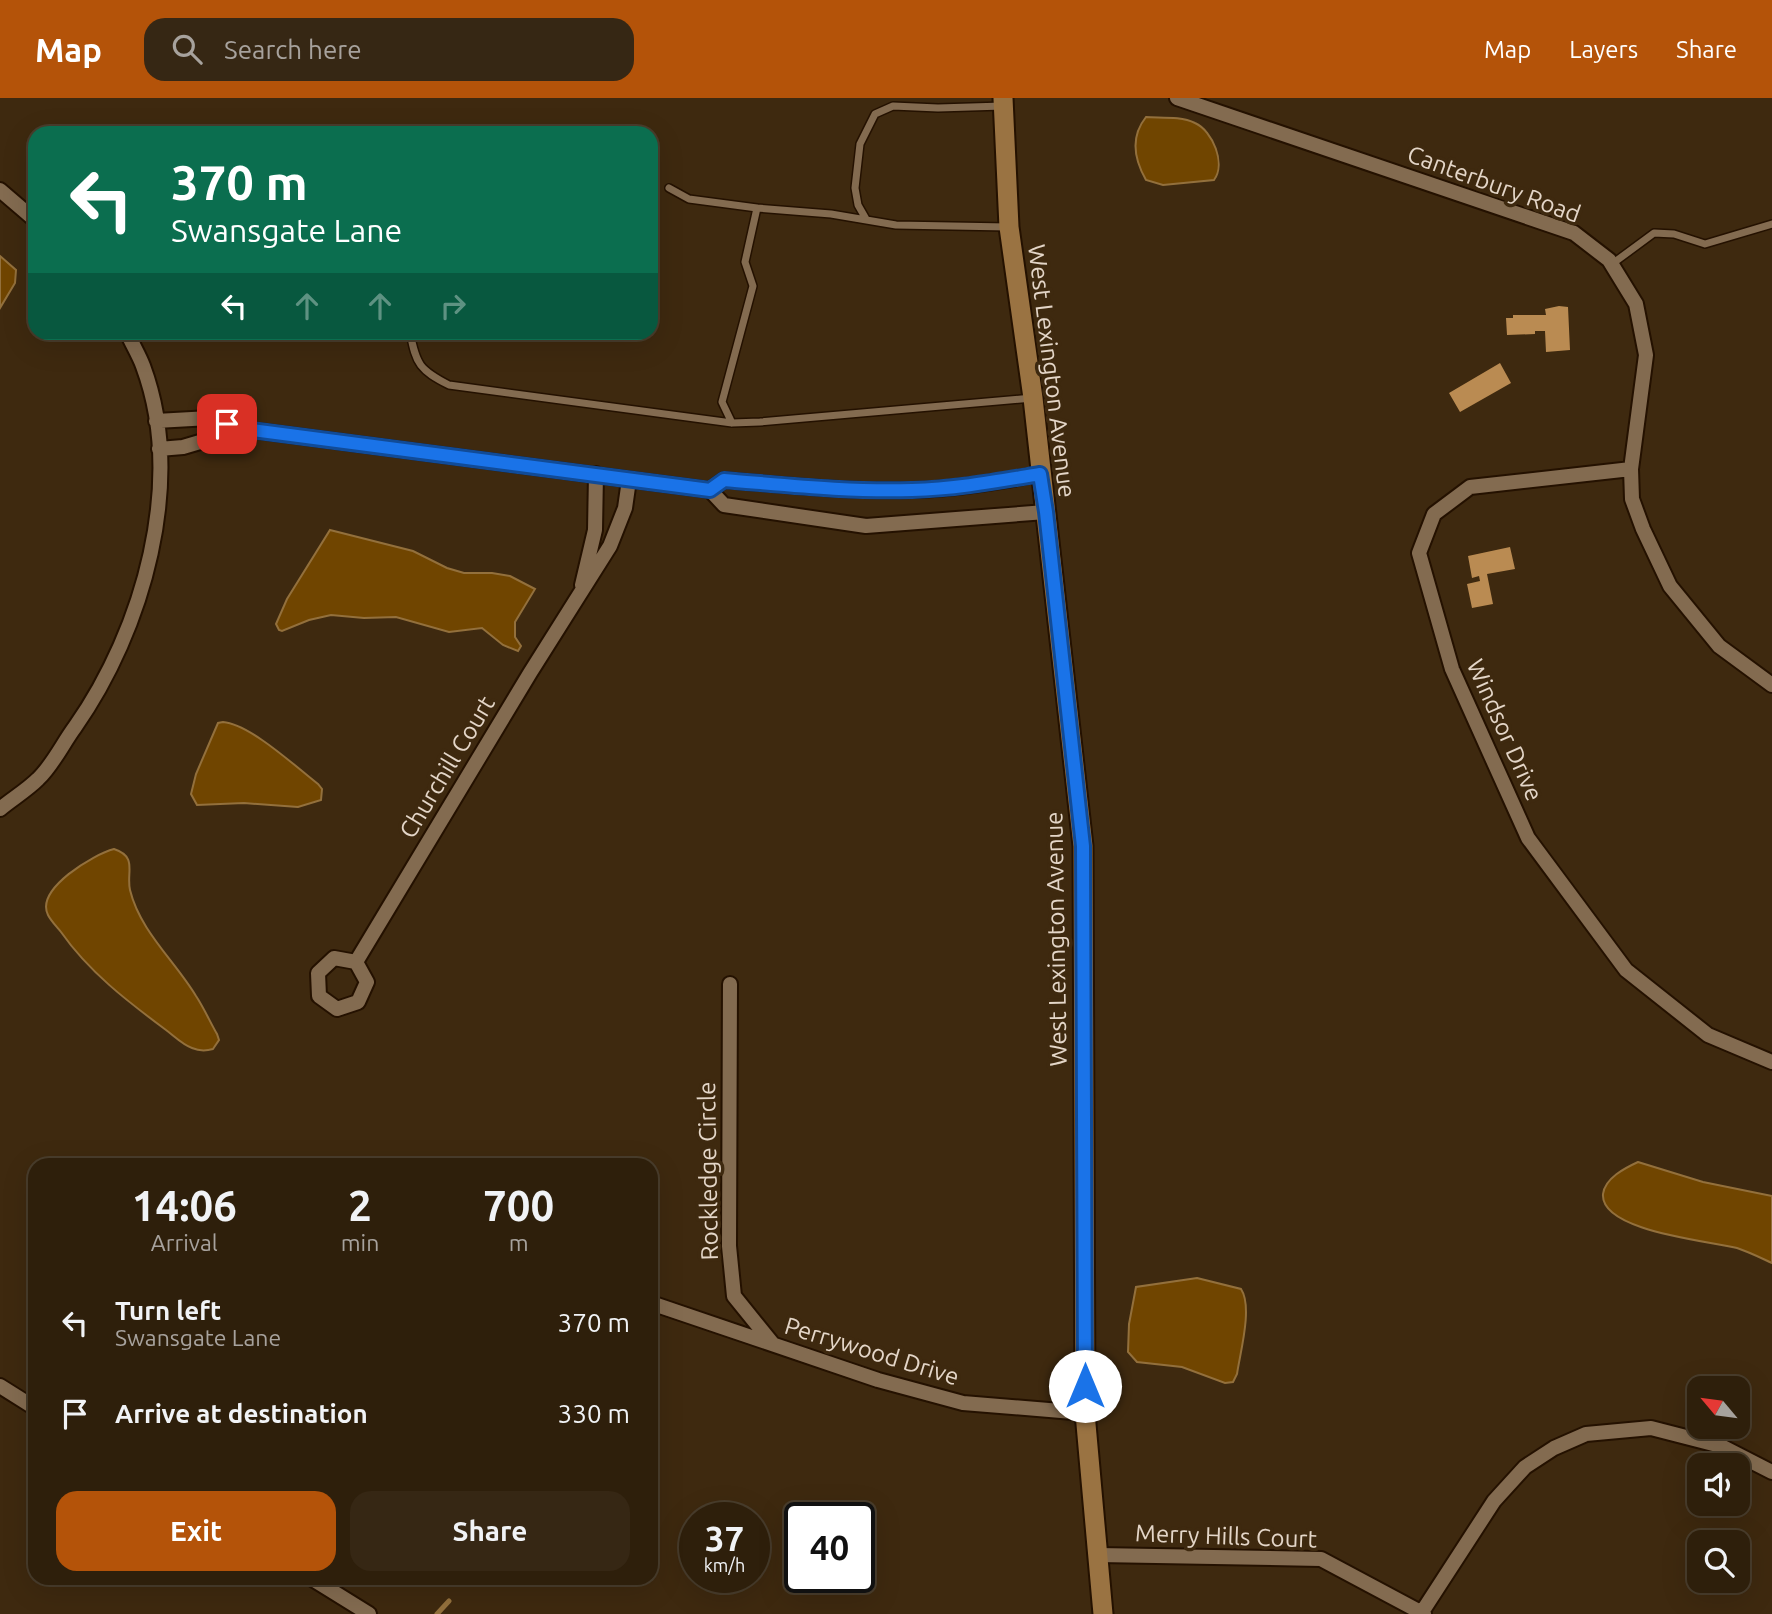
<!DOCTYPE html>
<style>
body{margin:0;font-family:Ubuntu,sans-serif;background:#362714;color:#f1f3f6;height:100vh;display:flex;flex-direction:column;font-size:26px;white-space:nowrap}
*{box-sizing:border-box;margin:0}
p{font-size:23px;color:#a7a29d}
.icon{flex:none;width:38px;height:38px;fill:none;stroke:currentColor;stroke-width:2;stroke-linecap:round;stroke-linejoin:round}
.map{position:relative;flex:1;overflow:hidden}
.side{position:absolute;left:28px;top:1060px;width:630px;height:427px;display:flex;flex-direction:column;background:#2e1f0b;border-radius:21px;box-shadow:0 7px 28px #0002,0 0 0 2px #493d2c}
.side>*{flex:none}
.hud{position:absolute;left:28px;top:28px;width:630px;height:214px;border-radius:21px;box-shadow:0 7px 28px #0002,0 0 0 2px #493d2c;background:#0b6e4f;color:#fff;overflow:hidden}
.needle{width:46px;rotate:299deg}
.buttons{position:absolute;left:1687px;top:1278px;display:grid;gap:14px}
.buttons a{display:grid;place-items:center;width:63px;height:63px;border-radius:14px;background:#2e1f0b;box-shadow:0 7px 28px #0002,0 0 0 2px #493d2c;font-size:35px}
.speed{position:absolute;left:679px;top:1404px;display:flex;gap:14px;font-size:35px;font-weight:700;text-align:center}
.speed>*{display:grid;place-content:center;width:91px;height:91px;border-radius:50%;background:#2e1f0b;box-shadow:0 7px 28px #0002,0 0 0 2px #493d2c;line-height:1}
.speed small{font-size:18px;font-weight:400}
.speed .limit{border:4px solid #111;border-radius:10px;background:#fff;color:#111}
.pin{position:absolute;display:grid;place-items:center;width:60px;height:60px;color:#fff;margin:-30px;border-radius:14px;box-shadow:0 4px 10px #0006}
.me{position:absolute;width:77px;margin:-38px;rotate:0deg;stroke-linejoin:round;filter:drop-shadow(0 0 5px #0008)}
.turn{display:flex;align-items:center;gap:24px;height:147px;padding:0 28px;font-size:32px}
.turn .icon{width:91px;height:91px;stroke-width:2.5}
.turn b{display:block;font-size:49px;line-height:60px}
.lanes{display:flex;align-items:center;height:66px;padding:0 28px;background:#0003;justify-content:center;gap:35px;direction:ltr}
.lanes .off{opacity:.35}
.eta{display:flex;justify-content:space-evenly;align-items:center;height:119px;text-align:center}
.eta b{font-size:42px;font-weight:700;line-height:49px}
.cta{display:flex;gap:14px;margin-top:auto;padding:14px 28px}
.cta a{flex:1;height:80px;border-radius:21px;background:#b45309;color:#fff;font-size:28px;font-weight:700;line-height:80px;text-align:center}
.cta a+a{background:#362714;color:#f1f3f6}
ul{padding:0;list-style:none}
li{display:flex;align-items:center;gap:21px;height:91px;padding:0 28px}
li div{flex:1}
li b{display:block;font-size:26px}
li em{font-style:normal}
header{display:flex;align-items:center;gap:42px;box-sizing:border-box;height:98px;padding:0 35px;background:#b45309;color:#fff}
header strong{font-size:33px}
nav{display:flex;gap:38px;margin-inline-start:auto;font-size:24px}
.search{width:490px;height:63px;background:#362714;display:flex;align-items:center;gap:18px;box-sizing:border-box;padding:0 24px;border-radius:21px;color:#a7a29d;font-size:26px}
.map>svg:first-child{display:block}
</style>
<header>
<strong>Map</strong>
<div class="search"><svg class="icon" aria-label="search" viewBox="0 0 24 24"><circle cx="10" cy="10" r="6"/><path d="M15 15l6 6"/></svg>Search here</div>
<nav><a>Map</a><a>Layers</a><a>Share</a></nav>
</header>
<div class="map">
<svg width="1772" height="1516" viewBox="0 0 1772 1516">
<rect width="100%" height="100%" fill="#3e290f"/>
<path fill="#704500" stroke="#93703c" stroke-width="2" d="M1146,19C1161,20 1181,18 1195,25C1213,33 1226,66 1214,82L1163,87L1146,82C1134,61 1130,39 1146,19Z
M0,158L16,172L15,185L0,210Z
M330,432L413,453L447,470L464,475H492L510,478L535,491L515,524V539L521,548L518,553L503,547L482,530L449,534L396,519L364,520L331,517L309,522L282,533L279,532L276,526L287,501Z
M223,624C250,626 296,669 318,686L322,691L321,702L298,709L244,705L197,707L191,696L196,676L218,625Z
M114,751C138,759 126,774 130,792C140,833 175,863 196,898C204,910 210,924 217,936L219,942L213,951C206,953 199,953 192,950C183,947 174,938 166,932C127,903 89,874 61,834C57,829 51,823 48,817C35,791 94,756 114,751Z
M1638,1064L1703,1084L1772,1098V1165C1761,1160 1749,1154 1737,1150C1709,1143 1600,1133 1603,1096C1605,1080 1625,1070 1638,1064Z
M1197,1180L1241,1191C1253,1209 1240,1255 1237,1276L1233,1284L1225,1285L1182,1269L1137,1264L1128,1254L1129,1226L1136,1189Z"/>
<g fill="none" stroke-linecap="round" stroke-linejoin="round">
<path stroke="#93703c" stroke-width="5" d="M437,1516L449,1503"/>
</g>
<path fill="#ba8b52" d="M1559,208L1568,209L1570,252L1546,254L1545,233H1535V236L1507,237L1506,220H1513V217H1546L1545,211Z
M1500,265L1511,285L1460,314L1449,295Z
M1510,449L1515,471L1487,476L1493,506L1472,510L1467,486L1480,483L1479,478L1472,480L1468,458Z"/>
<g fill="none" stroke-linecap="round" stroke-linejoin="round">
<g stroke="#241100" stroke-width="10">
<path id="lane" d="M669,90L689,101L757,110L831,116L896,127L1008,129
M866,121L858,107L855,90L860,46L875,16L893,8L938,10L1003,8
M1612,166L1654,135L1674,136L1705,146L1772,126
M410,234C416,267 420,272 449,287L732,325L760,324L1032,300
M732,325L722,304L753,188L745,164L757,110"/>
</g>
<g stroke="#241100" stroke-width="18">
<path id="street" d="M1177,0L1574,135L1609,162L1636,206L1646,257L1631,371L1632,401L1643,431L1670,488L1719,548L1772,587
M0,92L35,122
M156,323L210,320L244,331L710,392L724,407L866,428L1046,414
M159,351L183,349L244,331
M1631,371L1470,389L1434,416L1419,455L1452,571L1528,740L1626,872L1708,937L1772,964
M710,392L724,382C786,387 849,394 912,392C955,391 998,384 1040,376
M582,487L595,432L596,376
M0,711C12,701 27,692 38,681C53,667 63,645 75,629C143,532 186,384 143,268C139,257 132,246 127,234
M334,860L356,864L367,884L358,904L337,911L319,898L318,875Z
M356,864L530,575L610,448L625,410L629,382
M730,886L729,1148L734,1198L772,1245
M651,1205L878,1282L963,1305L1085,1315
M0,1288L35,1310
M1098,1457L1321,1461L1424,1516
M311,1480L369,1516
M1422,1514L1494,1403L1525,1369L1554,1350L1586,1336L1651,1330L1721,1348L1772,1374"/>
</g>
<g stroke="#241100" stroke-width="23">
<path id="secondary" d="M1003,0L1009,129L1033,300L1083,748L1085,1315L1103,1516"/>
</g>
<use href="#lane" stroke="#836b50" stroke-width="7"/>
<use href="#street" stroke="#836b50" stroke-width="14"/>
<use href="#secondary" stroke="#9a7342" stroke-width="19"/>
</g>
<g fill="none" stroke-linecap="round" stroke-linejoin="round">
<g stroke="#114b97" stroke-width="18">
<path id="route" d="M227,326L244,331L710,392L724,382C786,387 849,394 912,392C955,391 998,383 1040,376L1046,414L1083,748L1085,1288"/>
</g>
<use href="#route" stroke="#1a73e8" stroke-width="12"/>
</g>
<g text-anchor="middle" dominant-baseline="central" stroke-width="7" stroke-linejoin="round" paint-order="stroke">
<g font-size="24" fill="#e4d6c8" stroke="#3e290f">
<text transform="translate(1494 86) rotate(20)">Canterbury Road</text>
<text transform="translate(1052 273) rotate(83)">West Lexington Avenue</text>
<text transform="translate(1505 632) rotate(66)">Windsor Drive</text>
<text transform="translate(447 669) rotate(-59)">Churchill Court</text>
<text transform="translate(1056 841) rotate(-91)">West Lexington Avenue</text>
<text transform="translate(708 1073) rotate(-91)">Rockledge Circle</text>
<text transform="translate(872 1253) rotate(17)">Perrywood Drive</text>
<text transform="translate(1226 1438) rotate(2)">Merry Hills Court</text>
</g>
</g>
</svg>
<div class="buttons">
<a><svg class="needle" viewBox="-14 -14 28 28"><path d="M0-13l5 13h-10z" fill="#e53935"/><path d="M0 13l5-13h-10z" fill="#a7a29d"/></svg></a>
<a><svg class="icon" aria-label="sound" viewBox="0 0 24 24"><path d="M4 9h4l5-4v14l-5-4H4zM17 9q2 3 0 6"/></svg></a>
<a><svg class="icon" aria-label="search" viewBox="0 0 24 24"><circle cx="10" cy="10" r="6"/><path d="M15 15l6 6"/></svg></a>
</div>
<div class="speed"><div>37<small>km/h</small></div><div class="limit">40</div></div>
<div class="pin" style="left:227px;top:326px;background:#d93025"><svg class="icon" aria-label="arrive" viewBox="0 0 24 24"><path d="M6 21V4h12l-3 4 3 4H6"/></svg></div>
<svg class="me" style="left:1085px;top:1288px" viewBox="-20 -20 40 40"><circle r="19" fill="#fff"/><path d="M0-13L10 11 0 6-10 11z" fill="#1a73e8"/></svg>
<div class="hud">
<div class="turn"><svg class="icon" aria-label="left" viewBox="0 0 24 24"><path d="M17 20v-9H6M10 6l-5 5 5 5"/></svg><div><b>370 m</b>Swansgate Lane</div></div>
<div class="lanes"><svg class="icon" aria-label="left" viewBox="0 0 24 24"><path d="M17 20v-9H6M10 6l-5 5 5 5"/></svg><svg class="icon off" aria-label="ahead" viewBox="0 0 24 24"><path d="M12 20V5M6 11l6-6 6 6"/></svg><svg class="icon off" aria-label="ahead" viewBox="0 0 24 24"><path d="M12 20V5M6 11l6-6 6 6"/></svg><svg class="icon off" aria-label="right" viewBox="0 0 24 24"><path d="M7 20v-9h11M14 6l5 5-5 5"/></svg></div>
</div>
<section class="side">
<div class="eta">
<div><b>14:06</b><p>Arrival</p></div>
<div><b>2</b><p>min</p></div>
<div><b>700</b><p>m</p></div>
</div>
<ul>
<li><svg class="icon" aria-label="left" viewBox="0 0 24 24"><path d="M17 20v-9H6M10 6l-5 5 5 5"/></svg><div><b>Turn left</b><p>Swansgate Lane</p></div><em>370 m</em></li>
<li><svg class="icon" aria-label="arrive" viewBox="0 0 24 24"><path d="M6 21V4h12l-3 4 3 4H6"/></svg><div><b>Arrive at destination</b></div><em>330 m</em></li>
</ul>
<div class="cta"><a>Exit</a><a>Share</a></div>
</section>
</div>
